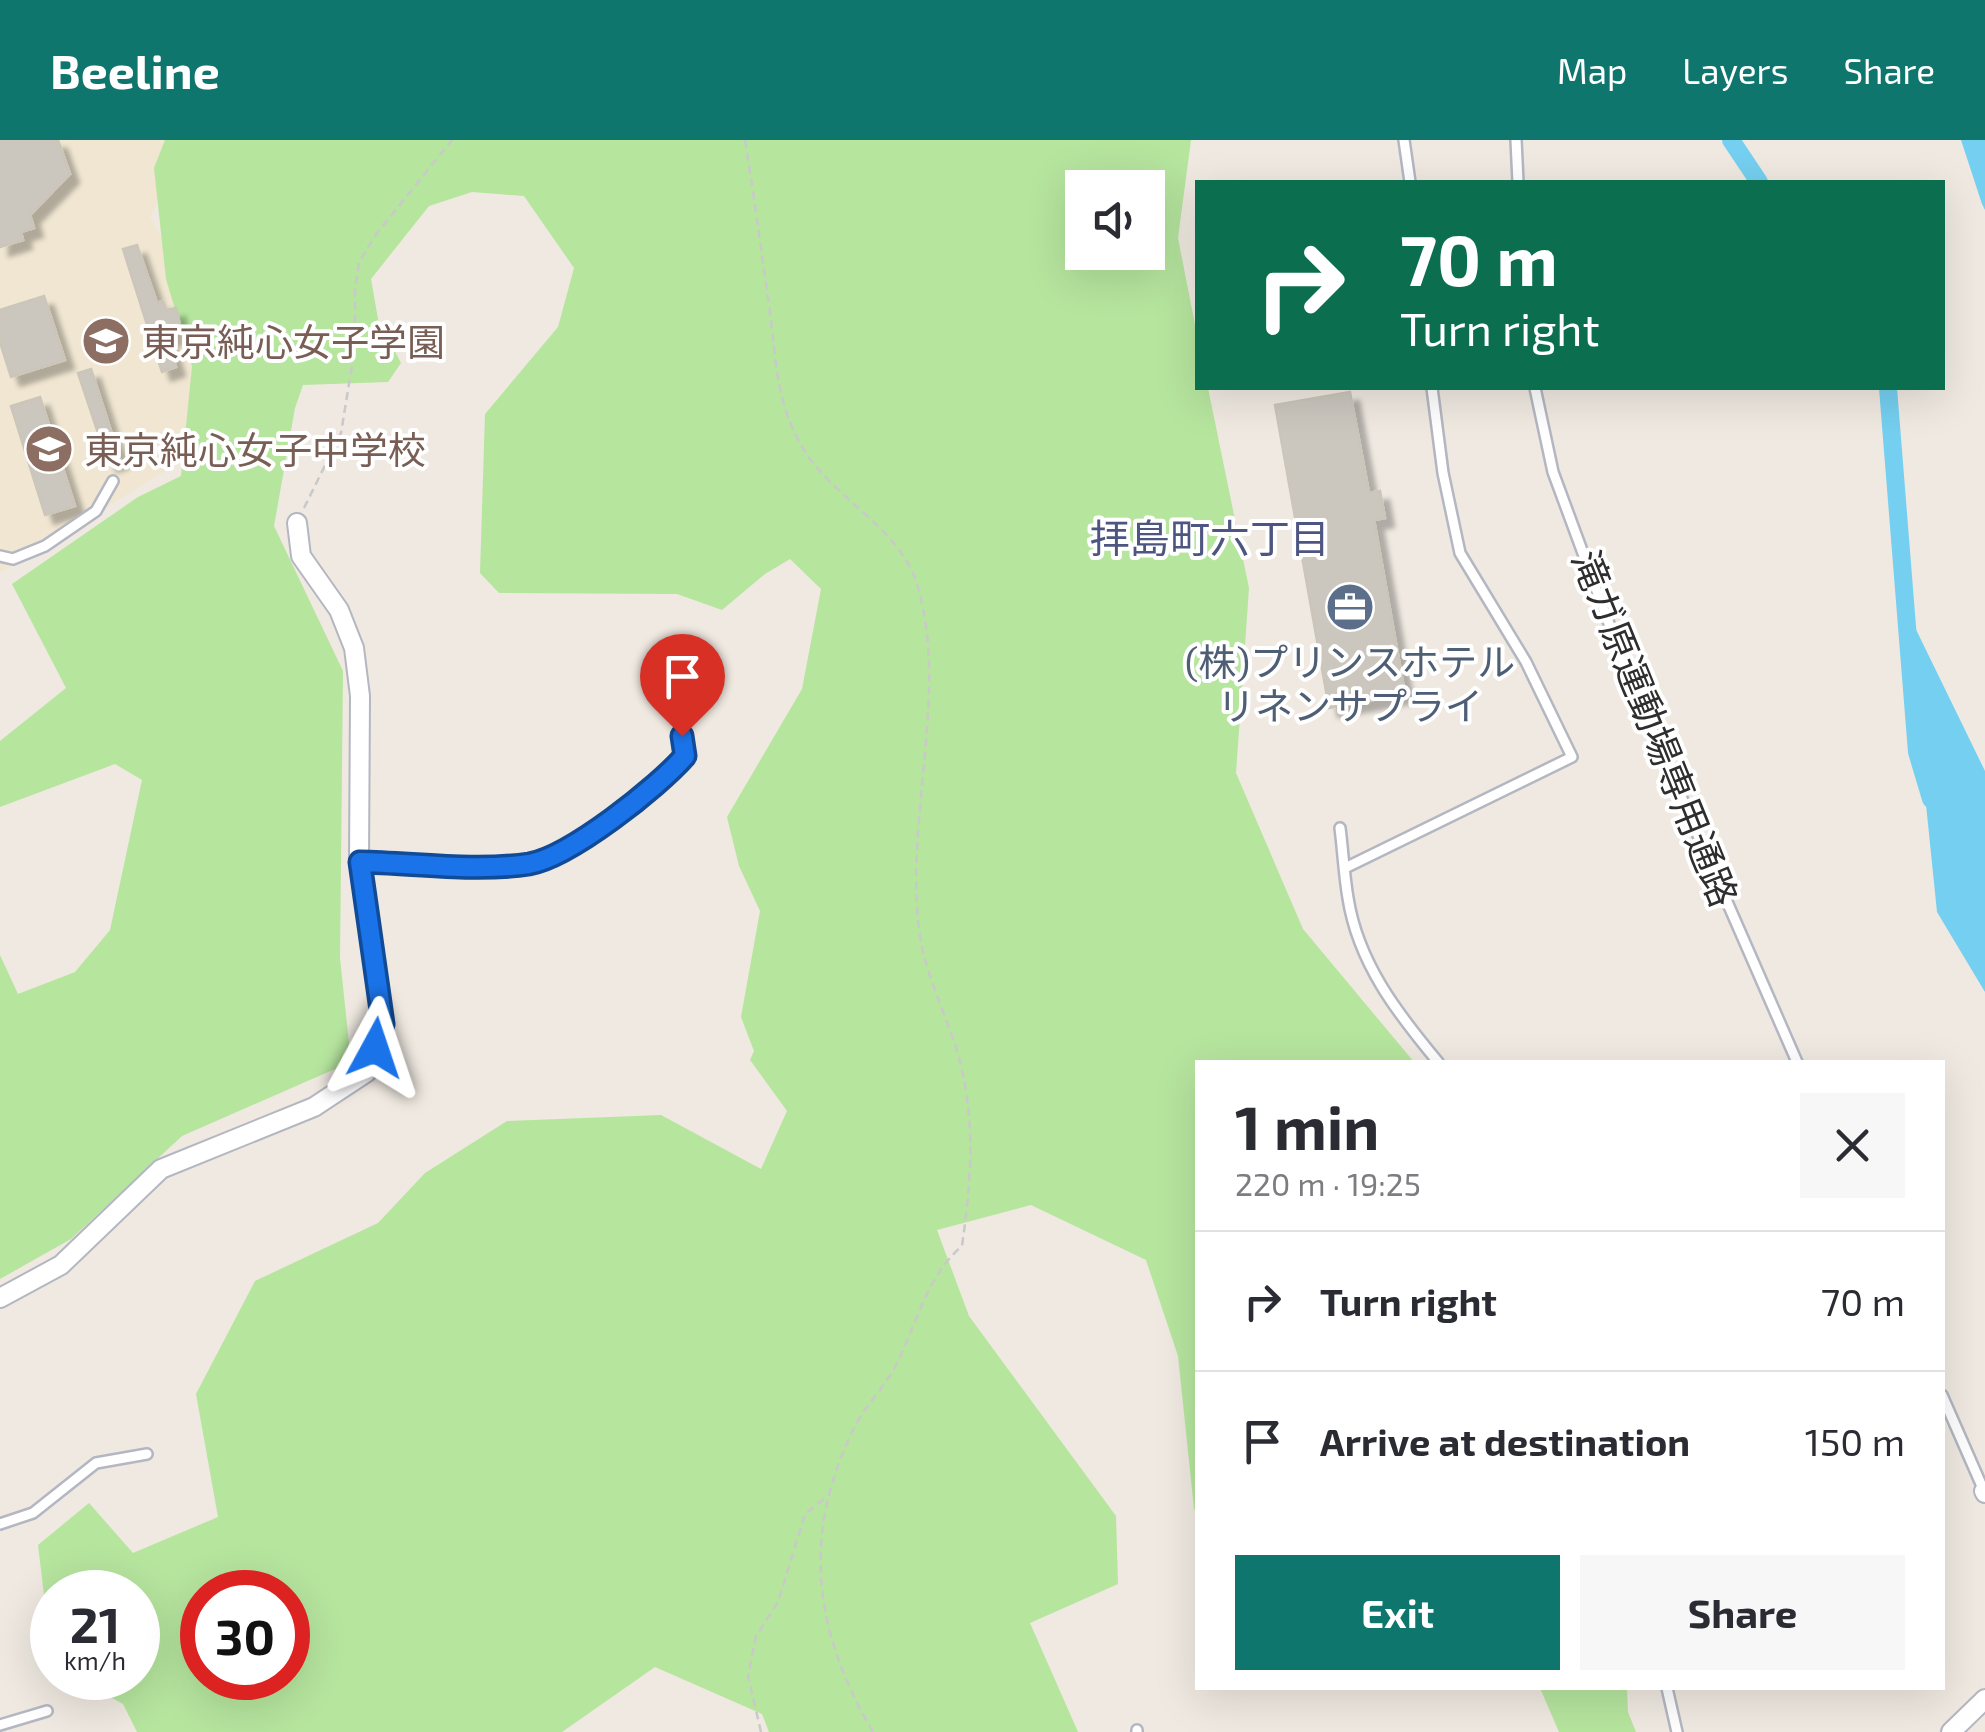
<!DOCTYPE html>
<meta charset="utf-8">
<style>
body{margin:0;font-family:"Exo 2","Noto Sans JP",sans-serif;background:#f7f7f7;color:#2b2b33;height:100vh;display:flex;flex-direction:column;font-size:38px;white-space:nowrap}
*{box-sizing:border-box;margin:0}
p{font-size:32px;color:#7c7c81}
.icon{flex:none;width:55px;height:55px;fill:none;stroke:currentColor;stroke-width:2;stroke-linecap:round;stroke-linejoin:round}
.map{position:relative;flex:1;overflow:hidden}
.panel{position:absolute;left:1195px;top:920px;width:750px;height:630px;display:flex;flex-direction:column;background:#fff;border-radius:0px;box-shadow:0 10px 40px #0002}
.panel>*{flex:none}
.hud{position:absolute;left:1195px;top:40px;width:750px;height:210px;border-radius:0px;box-shadow:0 10px 40px #0002;background:#0b6e4f;color:#fff;overflow:hidden}
.buttons{position:absolute;left:1065px;top:30px;display:grid;gap:20px}
.buttons a{display:grid;place-items:center;width:100px;height:100px;border-radius:0px;background:#fff;box-shadow:0 10px 40px #0002;font-size:50px}
.speed{position:absolute;left:30px;top:1430px;display:flex;gap:20px;font-size:50px;font-weight:700;text-align:center}
.speed>*{display:grid;place-content:center;width:130px;height:130px;border-radius:50%;background:#fff;box-shadow:0 10px 40px #0002;line-height:1}
.speed small{font-size:25px;font-weight:400}
.speed .limit{border:15px solid #d22;background:#fff;color:#111}
.pin{position:absolute;display:grid;place-items:center;width:85px;height:85px;color:#fff;margin:-102px -42px;border-radius:50% 50% 50% 0;rotate:-45deg;box-shadow:0 0 10px #0007}
.pin .icon{rotate:45deg}
.me{position:absolute;width:110px;margin:-55px;rotate:5deg;stroke-linejoin:round;filter:drop-shadow(0 0 8px #0008)}
.turn{display:flex;align-items:center;gap:35px;height:210px;padding:0 40px;font-size:45px}
.turn .icon{width:130px;height:130px;stroke-width:2.5}
.turn b{display:block;font-size:70px;line-height:85px}
.round{display:grid;place-items:center;flex:none;width:105px;height:105px;border-radius:0px;background:#f7f7f7}
.overview{display:flex;align-items:center;justify-content:space-between;height:170px;padding:0 40px}
h1{font-size:60px;font-weight:700;line-height:75px}
.button{display:flex;gap:20px;margin-top:auto;padding:20px 40px}
.button a{flex:1;height:115px;border-radius:0px;background:#0f766e;color:#fff;font-size:40px;font-weight:700;line-height:115px;text-align:center}
.button a+a{background:#f7f7f7;color:#2b2b33}
ul{padding:0;list-style:none}
li{display:flex;align-items:center;gap:30px;height:140px;padding:0 40px;border-top:2px solid #e1e1e2}
li div{flex:1}
li b{display:block;font-size:38px}
li em{font-style:normal}
header{display:flex;align-items:center;gap:60px;box-sizing:border-box;height:140px;padding:0 50px;background:#0f766e;color:#fff}
header strong{font-size:48px}
nav{display:flex;gap:55px;margin-inline-start:auto;font-size:35px}
.map>svg:first-child{display:block}
</style>
<header>
<strong>Beeline</strong>
<nav><a>Map</a><a>Layers</a><a>Share</a></nav>
</header>
<div class="map">
<svg width="1985" height="1592" viewBox="0 0 1985 1592">
<defs>
<filter id="shadow"><feDropShadow dx="9" dy="9" stdDeviation="2.5" flood-color="#0004"/></filter>
</defs>
<rect width="100%" height="100%" fill="#efe9e1"/>
<path fill="#f0e6d1" d="M0,0H187L150,77L208,181L215,221L165,331L0,433Z"/>
<path fill="#b6e59e" fill-rule="evenodd" d="M165,0H1191L1178,98L1197,195L1198,248H1208L1249,448L1236,633L1303,789L1414,922H1198L1197,1372L1194,1369L1178,1216L1146,1120L1031,1065L937,1090L969,1176L1116,1376L1118,1444L1030,1483L1078,1592H769L762,1574L655,1527L562,1592H137L123,1564L76,1538H138V1452H52V1522L38,1405L89,1363L133,1413L218,1377L196,1254L255,1141L378,1083L425,1033L507,981L661,975L761,1029L787,971L750,920L754,911L741,877L760,771L739,726L727,677L802,549L821,449L790,419L765,434L722,470L677,454L499,453L480,433L485,274L558,187L574,128L524,56L472,52L429,66L371,139L378,179L401,223L388,242L303,245L295,268L274,386L343,531L340,818L351,922L182,996L71,1099L0,1139V815L18,854L75,832L110,790L142,640L115,624L0,667V601L66,548L12,444L138,357L181,336L192,226L166,139L154,28ZM1082,48H1148V112H1082ZM202,1452H288V1538H202Z
M1540,1548H1627L1628,1572L1636,1592H1559Z"/>
<path fill="#75cff0" d="M1961,0H1985V70L1982,64Z
M1906,469L1985,631V852L1937,772Z"/>
<g fill="none" stroke-linecap="round" stroke-linejoin="round">
<path stroke="#75cff0" stroke-width="18" d="M1731,0L1759,42
M1888,248L1917,612L1931,659"/>
</g>
<path fill="#cbc7bf" stroke="#cbc5ba" stroke-width="2.5" filter="url(#shadow)" d="M0,0H58L70,34L30,75L34,88L21,92L23,100L0,107Z
M137,105L157,163L163,161L166,170L176,168L180,185L172,187L174,195L167,198L176,227L162,232L123,109Z
M44,156L65,220L11,237L0,202V170Z
M91,229L120,319L108,323L78,233Z
M1350,252L1369,353L1380,351L1385,378L1374,380L1405,554L1329,568L1275,265Z
M40,257L75,366L45,375L11,266Z"/>
<g fill="none" stroke-linecap="round" stroke-linejoin="round">
<g stroke="#b4b7c1" stroke-width="14">
<path id="lane" d="M1404,0L1410,42
M1516,0L1518,42
M1535,248L1553,332L1628,535L1797,922
M0,416L13,419L45,406L96,371L113,341
M1340,688C1343,711 1344,735 1348,758C1358,823 1398,874 1438,922
M1345,728L1572,617L1526,522L1460,413L1443,333L1432,248
M1942,1255L1984,1351
M0,1384L33,1373L96,1323L147,1314
M1667,1548L1677,1592
M0,1585L47,1571
M1137,1590V1592"/>
</g>
<g stroke="#b4b7c1" stroke-width="22">
<path id="street" d="M359,722C414,723 474,732 529,724C570,717 657,647 685,616L683,595
M0,1158L61,1125L161,1029L314,967L367,932L383,884L359,722L360,556L354,508L339,470L301,416L297,383
M1984,1351L1985,1353
M1951,1592L1985,1559"/>
</g>
<path stroke="#c9c9c9" stroke-width="2.5" stroke-dasharray="8 5" stroke-linecap="butt" d="M745,0C754,55 761,110 769,165C777,221 774,260 804,310C831,355 899,389 916,441C951,551 903,680 920,796C926,837 948,878 959,918C976,982 971,1042 962,1106C926,1137 917,1184 896,1225C885,1247 865,1265 854,1288C801,1395 814,1492 873,1592
M304,368L341,293L355,207V150L359,122L377,93L452,0
M761,1592L748,1536L756,1496L778,1462L805,1374L828,1356"/>
<use href="#lane" stroke="#fff" stroke-width="9"/>
<use href="#street" stroke="#fff" stroke-width="18"/>
</g>
<g fill="none" stroke-linecap="round" stroke-linejoin="round">
<g stroke="#114b97" stroke-width="25">
<path id="route" d="M375,908L383,884L360,722C414,723 474,732 529,724C570,717 658,647 685,616L682,596"/>
</g>
<use href="#route" stroke="#1a73e8" stroke-width="18"/>
</g>
<defs>
<g id="school-disc" transform="scale(2.5)"><circle r="9.5" fill="#8d6e63" stroke="#fff"/><path d="M0-5L7-2L0 1L-7-2ZM-4 1L0 2.5L4 1V4Q0 6-4 4Z" fill="#fff"/></g>
<g id="office-disc" transform="scale(2.5)"><circle r="9.5" fill="#5c6f8a" stroke="#fff"/><path d="M-6-3h4V-5.5h4V-3h4V5H-6ZM-1-4.5V-3h2v-1.5ZM-6 0V1H6V0Z" fill="#fff"/></g>
</defs>
<g fill-rule="evenodd">
<use href="#school-disc" x="106" y="201"/>
<use href="#school-disc" x="49" y="309"/>
<use href="#office-disc" x="1350" y="467"/>
</g>
<g text-anchor="middle" dominant-baseline="central" stroke-width="8" stroke-linejoin="round" paint-order="stroke">
<g font-size="38" fill="#785e54" stroke="#fff" text-anchor="start">
<text x="141" y="201">東京純心女子学園</text>
<text x="84" y="309">東京純心女子中学校</text>
</g>
<g font-size="38" fill="#4e5e75" stroke="#fff">
<text x="1350" y="521">(株)プリンスホテル<tspan x="1350" dy="44">リネンサプライ</tspan></text>
</g>
<g font-size="38" fill="#2e2e2e" stroke="#fff">
<text transform="translate(1656 588) rotate(68)">滝ガ原運動場専用通路</text>
</g>
<g font-size="40" fill="#4d5680" stroke="#fff">
<text x="1210" y="397">拝島町六丁目</text>
</g>
</g>
</svg>
<div class="buttons">
<a><svg class="icon" aria-label="sound" viewBox="0 0 24 24"><path d="M4 9h4l5-4v14l-5-4H4zM17 9q2 3 0 6"/></svg></a>
</div>
<div class="speed"><div>21<small>km/h</small></div><div class="limit">30</div></div>
<div class="pin" style="left:682px;top:596px;background:#d93025"><svg class="icon" aria-label="arrive" viewBox="0 0 24 24"><path d="M6 21V4h12l-3 4 3 4H6"/></svg></div>
<svg class="me" style="left:375px;top:908px" viewBox="-20 -20 40 40"><path d="M0-17L14 15 0 8-14 15z" fill="#1a73e8" stroke="#fff" stroke-width="4"/></svg>
<div class="hud">
<div class="turn"><svg class="icon" aria-label="right" viewBox="0 0 24 24"><path d="M7 20v-9h11M14 6l5 5-5 5"/></svg><div><b>70 m</b>Turn right</div></div>
</div>
<section class="panel">
<div class="overview"><div><h1>1 min</h1><p>220 m · 19:25</p></div><a class="round"><svg class="icon" aria-label="close" viewBox="0 0 24 24"><path d="M6 6l12 12M18 6L6 18"/></svg></a></div>
<ul>
<li><svg class="icon" aria-label="right" viewBox="0 0 24 24"><path d="M7 20v-9h11M14 6l5 5-5 5"/></svg><div><b>Turn right</b></div><em>70 m</em></li>
<li><svg class="icon" aria-label="arrive" viewBox="0 0 24 24"><path d="M6 21V4h12l-3 4 3 4H6"/></svg><div><b>Arrive at destination</b></div><em>150 m</em></li>
</ul>
<div class="button"><a>Exit</a><a>Share</a></div>
</section>
</div>
